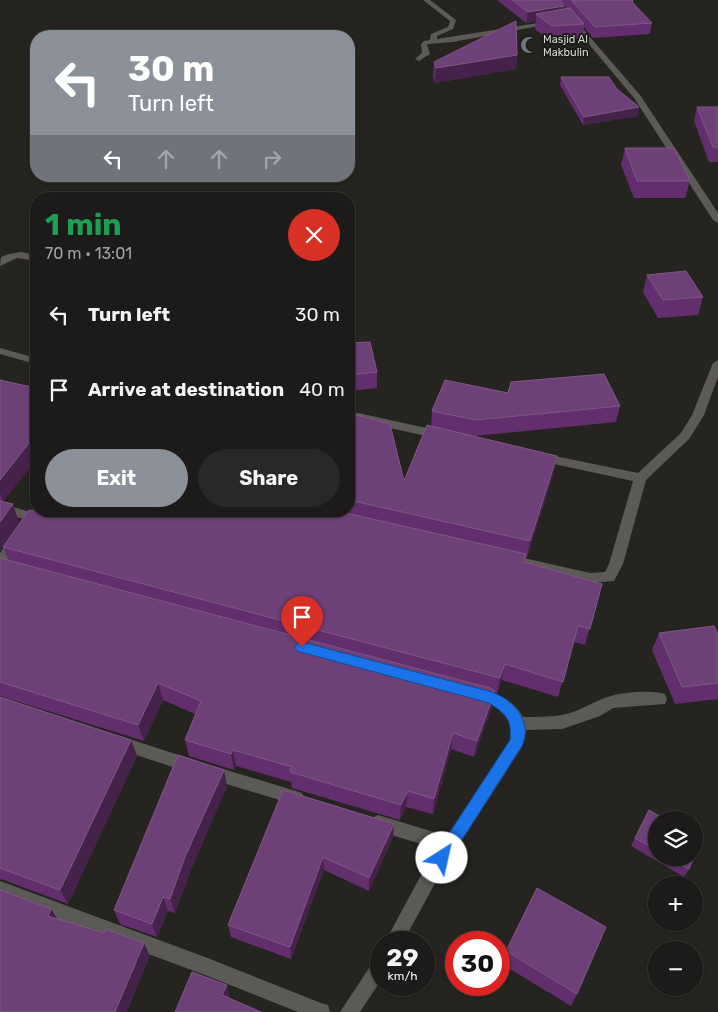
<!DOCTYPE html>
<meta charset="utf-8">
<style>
body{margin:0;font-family:Rubik,sans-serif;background:#292826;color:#f1f3f6;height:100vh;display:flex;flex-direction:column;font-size:19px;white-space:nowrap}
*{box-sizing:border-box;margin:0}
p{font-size:16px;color:#a0a1a2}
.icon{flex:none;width:28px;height:28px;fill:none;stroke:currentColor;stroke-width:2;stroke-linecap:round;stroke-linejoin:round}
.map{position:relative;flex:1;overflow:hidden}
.details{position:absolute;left:30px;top:192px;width:325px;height:325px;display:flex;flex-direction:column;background:#1c1b19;border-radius:20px;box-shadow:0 1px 4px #0004,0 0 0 1px #3a3938}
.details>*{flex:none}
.guide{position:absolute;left:30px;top:30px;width:325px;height:152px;border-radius:20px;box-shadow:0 1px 4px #0004,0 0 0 1px #3a3938;background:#8c9099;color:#fff;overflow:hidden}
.controls{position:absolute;left:648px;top:811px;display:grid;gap:10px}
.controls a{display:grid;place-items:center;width:55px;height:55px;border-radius:50%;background:#1c1b19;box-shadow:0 1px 4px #0004,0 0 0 1px #3a3938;font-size:25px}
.speed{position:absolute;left:370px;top:931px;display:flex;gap:10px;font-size:25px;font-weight:700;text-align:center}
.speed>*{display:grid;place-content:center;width:65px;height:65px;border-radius:50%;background:#1c1b19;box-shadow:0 1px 4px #0004,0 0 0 1px #3a3938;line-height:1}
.speed small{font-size:12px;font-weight:400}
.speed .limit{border:8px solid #d22;background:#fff;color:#111}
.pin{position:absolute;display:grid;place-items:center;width:42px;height:42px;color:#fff;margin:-51px -21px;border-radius:50% 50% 50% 0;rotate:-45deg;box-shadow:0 0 5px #0007}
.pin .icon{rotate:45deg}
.me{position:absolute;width:55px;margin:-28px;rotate:35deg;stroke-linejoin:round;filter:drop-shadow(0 0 4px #0008)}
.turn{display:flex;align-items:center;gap:18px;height:105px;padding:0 15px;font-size:22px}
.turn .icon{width:65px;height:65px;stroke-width:2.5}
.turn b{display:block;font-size:35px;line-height:42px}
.lanes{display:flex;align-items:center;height:48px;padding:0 15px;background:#0003;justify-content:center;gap:25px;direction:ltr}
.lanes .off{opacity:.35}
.round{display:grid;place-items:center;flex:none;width:52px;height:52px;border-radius:26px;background:#292826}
.summary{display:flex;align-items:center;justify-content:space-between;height:85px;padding:0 15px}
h1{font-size:30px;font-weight:700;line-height:38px;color:#1e9e55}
.action{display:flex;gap:10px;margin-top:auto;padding:10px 15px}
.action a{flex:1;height:58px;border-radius:30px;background:#8c9099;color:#fff;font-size:20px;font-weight:700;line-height:58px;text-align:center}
.action a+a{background:#292826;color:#f1f3f6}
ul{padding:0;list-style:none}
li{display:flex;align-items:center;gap:15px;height:75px;padding:0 15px}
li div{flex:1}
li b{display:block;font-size:19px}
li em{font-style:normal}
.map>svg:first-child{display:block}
</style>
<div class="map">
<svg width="718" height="1012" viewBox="0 0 718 1012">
<rect width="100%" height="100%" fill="#262421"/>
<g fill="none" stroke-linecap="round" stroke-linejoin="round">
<path fill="#5c5a56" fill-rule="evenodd" d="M423,0H430L456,20L453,29L437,36V39L551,21L554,23L453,42L428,44L427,45L430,54L419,61L415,59L422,53L421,44L424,41L430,40L431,34L448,27L450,21Z
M552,0H558L640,95L718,213V223L713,220L634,98Z
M21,252L36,255V261L17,258L0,266L1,257L9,254Z
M0,348L36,358V364L0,354Z
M718,360V377L704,415L689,439L646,480L623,564L614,581L590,583L519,567L517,563L519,559L524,558L590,573L605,572L609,564L633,481L540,461L534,457L536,454L540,453L638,473L681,433L692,415L713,363Z
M349,411L440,431L446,435L440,439L349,419Z
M0,503L30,512L36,507V511H43L5,567L0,568V553L24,519L0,513Z
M479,688C497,693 514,700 523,717C536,717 549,717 562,715C579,712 592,702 608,697C622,692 652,690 665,694L667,699L665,704L613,708L600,716L562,729L526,730L522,747L439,876L403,942H385L427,864L438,849L378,831L372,828L370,823L372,818L378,815L447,836L510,740C514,713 496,706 474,698L472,694L474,690Z
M117,735L191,759L197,761L199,766L197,771L191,773L112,747L109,742L112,737Z
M210,765L296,791L302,793L304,798L302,803L296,805L210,779L204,777L202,772L204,767Z
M0,881L205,957L321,1003L328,1005L330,1012H298L205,975L0,899Z
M381,956V980L360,1012H340L375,959Z"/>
</g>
<path fill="#622e6d" d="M497,0H560L564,9H567L560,0H633L632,2L652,23L650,34L593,38L584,27L582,39L550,41L535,29L536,21L526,23Z
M517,55L516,69L435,83L433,77L434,62Z
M561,77L617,89L639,107L638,116L583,125L560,85Z
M697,107H718V162H709L694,121Z
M625,148L690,181L685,198H634L621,165Z
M647,275L703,297L698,315L658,318L643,292Z
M349,343L377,372V388L349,391Z
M0,380L4,502L19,522L0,550Z
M508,393L620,406L616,422L474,436L554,472L527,557L526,556L524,562L602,584L585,645L574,642L558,697L502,680L497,693L495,692L492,708L474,757L451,749L433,814L406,807L400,820L292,788L291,782L236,766L234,770L189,756L185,740L195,714L163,700L144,741L0,696V558L9,561L3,547L51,516L54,511H349V413L404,481L431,426L432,411Z
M659,633L718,634V699L675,704L652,650Z
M0,697L131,740L137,756L68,904L1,879L0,880Z
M224,770L227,786L190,872L175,913L168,911L157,937L120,924L114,910Z
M283,790L394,824L393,837L369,891L324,870L291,959L231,937L228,925Z
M649,810L656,820V858H694L689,869L684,877L631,846Z
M506,951L577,994L571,1006L502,964Z"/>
<path fill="#45224a" d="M564,6L563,17L536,14V21L526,23L528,12Z
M517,55L516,69L435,83L436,68Z
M639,107L638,116L583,125L584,117Z
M36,422V460L3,502L0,493V480L32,426Z
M557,456L554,472L527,557L530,541Z
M13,504L19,522L0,550V522Z
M505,664L502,680L497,693L500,678Z
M158,683L163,700L144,741L138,725Z
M495,691L492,708L474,757L477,741Z
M453,733L451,749L433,814L434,799Z
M131,740L137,756L68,904L60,890Z
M233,750L236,766L234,770L231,754Z
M224,770L227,786L190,872L175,913L170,899L185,857Z
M408,791L406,807L400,820L401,805Z
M394,824L393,837L369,891V878Z
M323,857L324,870L291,959L290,947Z
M163,897L168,911L157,937L152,924Z
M51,909L60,923L48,916Z
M144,943L150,956L127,1012H115Z
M227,985L230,997L226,1007L222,995Z"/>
<path fill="#6e4078" stroke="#7f5786" d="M512,0H560L564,6L528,12Z
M571,0H633L632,2L652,23L595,27Z
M570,8L584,24L552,26L536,14Z
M516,21L517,55L436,68L434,62Z
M561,77H609L617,89L639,107L584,117Z
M697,107H718V147H713Z
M625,148H674L690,181H637Z
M686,271L703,297L663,300L647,275Z
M370,342L377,372L349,375V343Z
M604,374L620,406L476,420L432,411L445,380L508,393L511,382Z
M0,380L36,388V422L32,426L36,427V434L0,480Z
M349,413L390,424L404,481L427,425L557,456L530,541L349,500Z
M0,501L13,504L0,522Z
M29,510L51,516L54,511H337L526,554L524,562L602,584L590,629L578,626L563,682L505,664L500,678L3,547Z
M0,558L490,688L495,691L477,741L453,733L434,799L408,791L401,805L290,772L292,767L233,750L231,754L185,740L201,701L158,683L138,725L0,682Z
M714,626L718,634V683L682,687L659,633Z
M0,697L131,740L60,890L0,868Z
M178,755L224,770L185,857L170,899L163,897L152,924L114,910Z
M283,790L394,824L369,878L323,857L290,947L228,925Z
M649,810L666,820H656V850L635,838Z
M694,835L702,840L689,869L669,858H694Z
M537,888L606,927L577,994L506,951Z
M0,890L51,909L48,916L104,933L106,929L144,943L115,1012H0Z
M192,972L227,985L222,995L261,1012H175Z"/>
<path fill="#1a73e8" stroke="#114b97" d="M302,642L492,692C514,700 533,723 522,746L447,863L442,865L437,863L434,858L437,852L510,740C512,719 506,714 489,703L297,651L295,647L297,644Z"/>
<defs>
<g id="mosque-bare" transform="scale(1.35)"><path d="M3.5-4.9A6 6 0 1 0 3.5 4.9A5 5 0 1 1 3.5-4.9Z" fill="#6b7280" stroke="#1c1b18" stroke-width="2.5" paint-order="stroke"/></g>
</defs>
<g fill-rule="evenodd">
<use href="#mosque-bare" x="529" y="45"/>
</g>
<g text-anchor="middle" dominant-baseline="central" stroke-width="4" stroke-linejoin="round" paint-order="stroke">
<g font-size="11" fill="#d7d5d3" stroke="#1c1b18" text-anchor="start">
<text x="543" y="39">Masjid Al<tspan x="543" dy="13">Makbulin</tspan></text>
</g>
</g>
</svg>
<div class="controls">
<a><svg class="icon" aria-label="layers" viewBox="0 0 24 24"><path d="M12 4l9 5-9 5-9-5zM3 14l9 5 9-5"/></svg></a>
<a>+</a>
<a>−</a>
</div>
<div class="speed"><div>29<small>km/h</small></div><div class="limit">30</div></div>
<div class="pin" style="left:302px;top:647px;background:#d93025"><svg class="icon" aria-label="arrive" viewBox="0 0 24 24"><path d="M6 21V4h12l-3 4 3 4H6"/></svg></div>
<svg class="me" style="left:442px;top:858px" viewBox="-20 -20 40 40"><circle r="19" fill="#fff"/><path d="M0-13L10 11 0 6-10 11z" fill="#1a73e8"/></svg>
<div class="guide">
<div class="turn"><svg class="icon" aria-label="left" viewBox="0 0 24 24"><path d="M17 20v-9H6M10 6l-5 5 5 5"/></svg><div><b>30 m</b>Turn left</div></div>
<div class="lanes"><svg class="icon" aria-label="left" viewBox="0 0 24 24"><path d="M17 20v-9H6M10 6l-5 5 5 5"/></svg><svg class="icon off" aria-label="ahead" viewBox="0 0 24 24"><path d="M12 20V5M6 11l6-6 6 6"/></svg><svg class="icon off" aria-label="ahead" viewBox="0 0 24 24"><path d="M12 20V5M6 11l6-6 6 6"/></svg><svg class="icon off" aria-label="right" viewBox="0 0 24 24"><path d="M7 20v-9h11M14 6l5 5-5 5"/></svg></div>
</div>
<section class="details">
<div class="summary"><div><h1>1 min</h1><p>70 m · 13:01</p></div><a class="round" style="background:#d93025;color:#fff"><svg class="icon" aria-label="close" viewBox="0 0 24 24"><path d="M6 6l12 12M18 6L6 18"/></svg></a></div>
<ul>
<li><svg class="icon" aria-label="left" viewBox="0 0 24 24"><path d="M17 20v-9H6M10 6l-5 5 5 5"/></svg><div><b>Turn left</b></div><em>30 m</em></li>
<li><svg class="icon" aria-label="arrive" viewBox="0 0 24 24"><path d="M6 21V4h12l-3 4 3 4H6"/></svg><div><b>Arrive at destination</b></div><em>40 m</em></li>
</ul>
<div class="action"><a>Exit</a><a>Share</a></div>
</section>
</div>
